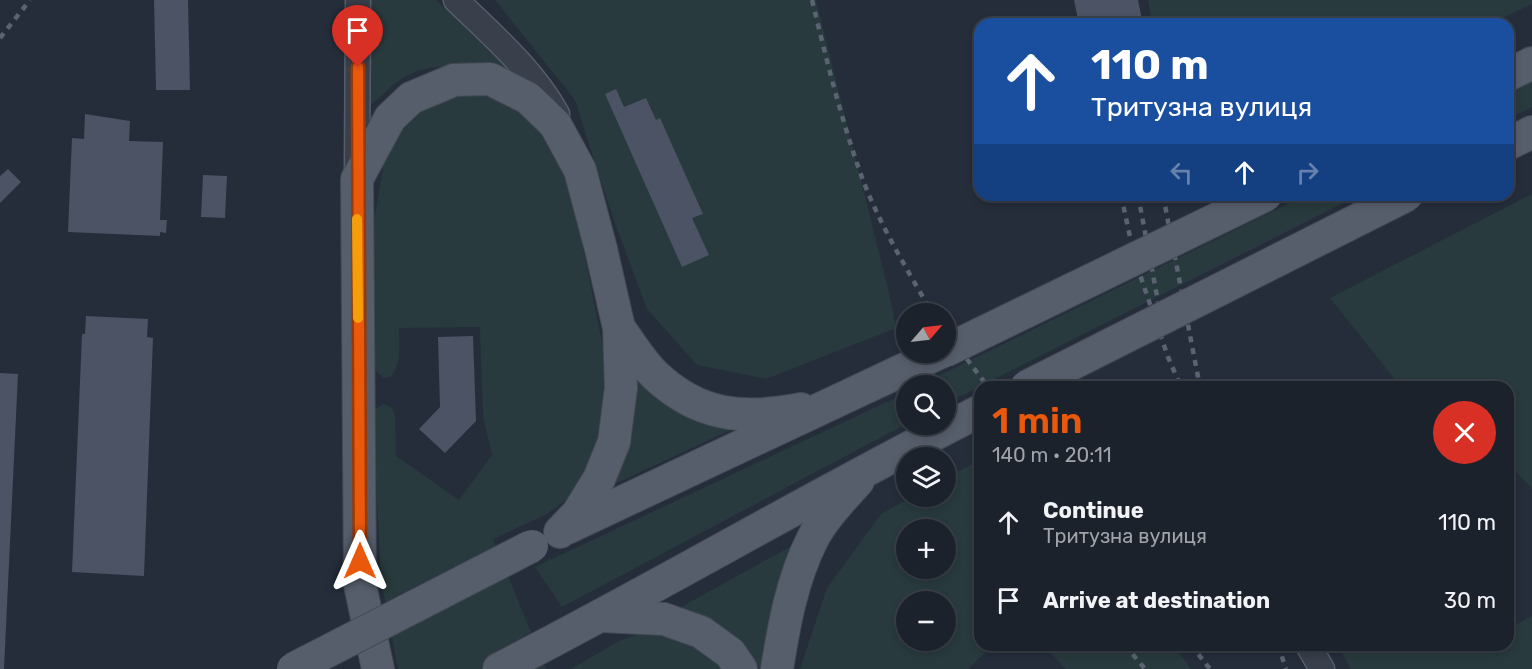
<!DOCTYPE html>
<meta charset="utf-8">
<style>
body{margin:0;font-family:Rubik,sans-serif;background:#252a34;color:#f1f3f6;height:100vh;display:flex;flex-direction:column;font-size:22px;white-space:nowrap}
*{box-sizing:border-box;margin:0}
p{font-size:20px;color:#a0a4a9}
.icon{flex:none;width:33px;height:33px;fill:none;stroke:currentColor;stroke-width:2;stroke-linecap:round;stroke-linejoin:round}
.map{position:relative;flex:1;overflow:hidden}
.side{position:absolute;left:974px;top:381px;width:540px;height:270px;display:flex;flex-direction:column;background:#1c222c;border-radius:18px;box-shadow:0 3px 9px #0003,0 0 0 2px #3a3f48}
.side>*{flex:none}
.banner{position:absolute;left:974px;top:18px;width:540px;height:183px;border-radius:18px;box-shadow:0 3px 9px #0003,0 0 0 2px #3a3f48;background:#1a4fa0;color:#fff;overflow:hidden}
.needle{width:39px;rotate:62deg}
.fabs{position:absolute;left:896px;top:303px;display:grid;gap:12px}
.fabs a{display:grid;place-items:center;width:60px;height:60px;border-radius:50%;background:#1c222c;box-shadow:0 3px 9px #0003,0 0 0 2px #3a3f48;font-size:30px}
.pin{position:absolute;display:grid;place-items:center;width:51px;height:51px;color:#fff;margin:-62px -26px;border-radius:50% 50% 50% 0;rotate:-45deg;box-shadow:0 0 6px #0007}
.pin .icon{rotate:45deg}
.me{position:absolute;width:66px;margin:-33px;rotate:0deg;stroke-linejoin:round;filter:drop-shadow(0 0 4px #0008)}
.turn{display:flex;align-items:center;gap:21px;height:126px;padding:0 18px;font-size:27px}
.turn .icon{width:78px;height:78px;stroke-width:2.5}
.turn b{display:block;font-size:42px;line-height:51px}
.lanes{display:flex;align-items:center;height:57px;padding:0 18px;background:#0003;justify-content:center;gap:30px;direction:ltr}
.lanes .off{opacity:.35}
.round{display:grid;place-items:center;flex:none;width:63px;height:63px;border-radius:32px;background:#252a34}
.head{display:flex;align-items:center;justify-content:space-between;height:102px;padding:0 18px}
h1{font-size:36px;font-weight:600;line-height:45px;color:#ea580c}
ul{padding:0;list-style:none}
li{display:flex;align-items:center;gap:18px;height:78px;padding:0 18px}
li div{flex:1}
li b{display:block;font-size:22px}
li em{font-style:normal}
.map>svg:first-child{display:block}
</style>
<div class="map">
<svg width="1532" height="669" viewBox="0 0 1532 669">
<rect width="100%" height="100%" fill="#252d3b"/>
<path fill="#283a3d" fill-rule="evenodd" d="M368,0H436L517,77C477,70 440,57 403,78C390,85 380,100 370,104L368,98Z
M495,0H816L889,293L896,328L766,379L697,365L647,309L613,218L575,100Z
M1148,0H1532V4L1490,24H1152Z
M1532,79V107L1508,119V92Z
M457,94L485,96L510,104L524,112L544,133L564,163L574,202L606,362L603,434L588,471L569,498L547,514L493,539L546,669H398L381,579L373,418L375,409L384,404L392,408L395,415L396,456L459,500L492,455L483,416L480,327L399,328C399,344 402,365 390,377L384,378L374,370V221L386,151L412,112Z
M1532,194V489L1508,463V387H1401L1330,298Z
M1306,195H1359L945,404V386L920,385Z
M629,357L741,425L606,488Z
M906,393V424L562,607L535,567Z
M979,460L980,645H993L968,669H800L827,588L881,514L912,497L945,496V479ZM906,530H945V568H906ZM906,602H945V640H906Z
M797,543L764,669H759L741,647L712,623L681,607Z
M1532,616V669H1351L1337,645H1372L1374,648L1426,645H1508V629Z
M661,632L694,643L724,669H571L619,641L639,634Z
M1043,645H1173L1191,669H1066Z"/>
<path fill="#4b5364" d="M154,0H188L190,90H156Z
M1074,0H1138L1143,24H1079Z
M616,89L624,107L646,98L656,120L660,118L703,214L692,218L709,255L682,267L605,94Z
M85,114L130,121L129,141L163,142L160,220H167L166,233L160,232V236L68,232L72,138L84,139Z
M8,169L21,182L0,203V176Z
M203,175L227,176L225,218L201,217Z
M86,316L148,319L147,337L153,338L144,576L72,572L82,334H85Z
M473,336L476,421L445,453L419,429L440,407L438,337Z
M0,373L18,374L4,669H0Z"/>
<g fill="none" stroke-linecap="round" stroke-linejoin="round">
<g stroke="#575d69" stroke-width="27">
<path id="minor" d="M456,0C492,35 533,70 557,114
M357,176L358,0
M1308,645L1322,669"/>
</g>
<g stroke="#424854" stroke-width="34">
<path id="major" d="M1508,75L1532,63
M1508,144L1532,132
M619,328C631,344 642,363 656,376C700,417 744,420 801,409
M567,528L941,352
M601,616L664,619L701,632L730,653L741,669
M378,669L360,585L357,179L390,118L411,98L454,80L490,79L528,98L555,124L580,170L601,249L619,328L621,388L614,442L599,479L578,513L560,532
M499,669C661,586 817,493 980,411
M777,669C784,625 792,580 812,540C823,518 842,499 858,481"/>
</g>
<use href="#minor" stroke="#393f4b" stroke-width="24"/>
<use href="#major" stroke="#575e6b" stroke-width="32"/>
<path stroke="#5b6372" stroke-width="4.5" stroke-dasharray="6 6" stroke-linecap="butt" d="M812,0C826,58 840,115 860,172C877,220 907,270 933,314
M0,38L30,0
M1121,195L1135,260L1168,357L1181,387
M1138,195L1160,312
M1163,195L1200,387
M945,330L988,387
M1125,645L1145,669
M1191,645L1210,669
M1278,645L1286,669"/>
<g stroke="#424854" stroke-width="34" stroke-linecap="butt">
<path id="major-bridge" d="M945,351L1266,195
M1026,387L1407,195
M293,669L532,546"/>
</g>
<use href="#major-bridge" stroke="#575e6b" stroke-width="32"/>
</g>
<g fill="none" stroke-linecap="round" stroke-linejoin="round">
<g stroke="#983908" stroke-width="15">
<path id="route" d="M358,67L360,561"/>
</g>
<use href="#route" stroke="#ea580c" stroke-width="10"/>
<path stroke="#f59e0b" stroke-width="10" d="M357,219L358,318"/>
</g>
</svg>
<div class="fabs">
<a><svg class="needle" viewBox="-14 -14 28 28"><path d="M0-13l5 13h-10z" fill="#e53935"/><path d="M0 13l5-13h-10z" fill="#a0a4a9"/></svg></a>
<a><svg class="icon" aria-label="search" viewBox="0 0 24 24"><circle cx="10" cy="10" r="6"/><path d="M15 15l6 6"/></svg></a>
<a><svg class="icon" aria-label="layers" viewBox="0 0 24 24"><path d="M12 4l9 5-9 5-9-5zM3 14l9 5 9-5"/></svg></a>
<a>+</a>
<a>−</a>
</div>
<div class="pin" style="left:358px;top:67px;background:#d93025"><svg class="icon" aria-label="arrive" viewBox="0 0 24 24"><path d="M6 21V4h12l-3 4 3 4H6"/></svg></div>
<svg class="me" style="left:360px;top:561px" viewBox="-20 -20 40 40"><path d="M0-17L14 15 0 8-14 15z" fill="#ea580c" stroke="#fff" stroke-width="4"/></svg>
<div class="banner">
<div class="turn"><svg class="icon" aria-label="ahead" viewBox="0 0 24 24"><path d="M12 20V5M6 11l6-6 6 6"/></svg><div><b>110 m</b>Тритузна вулиця</div></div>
<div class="lanes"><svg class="icon off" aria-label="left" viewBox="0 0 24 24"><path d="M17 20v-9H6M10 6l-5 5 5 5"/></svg><svg class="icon" aria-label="ahead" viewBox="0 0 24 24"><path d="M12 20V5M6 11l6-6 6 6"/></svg><svg class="icon off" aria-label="right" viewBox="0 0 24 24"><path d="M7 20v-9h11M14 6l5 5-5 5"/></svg></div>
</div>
<section class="side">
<div class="head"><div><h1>1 min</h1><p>140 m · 20:11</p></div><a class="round" style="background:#d93025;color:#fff"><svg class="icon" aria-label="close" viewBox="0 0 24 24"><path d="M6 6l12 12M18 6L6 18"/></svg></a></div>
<ul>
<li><svg class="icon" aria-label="ahead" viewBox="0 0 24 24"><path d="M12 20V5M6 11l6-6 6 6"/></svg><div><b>Continue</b><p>Тритузна вулиця</p></div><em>110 m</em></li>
<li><svg class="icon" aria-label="arrive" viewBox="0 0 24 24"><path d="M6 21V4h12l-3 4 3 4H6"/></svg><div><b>Arrive at destination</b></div><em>30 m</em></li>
</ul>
</section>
</div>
